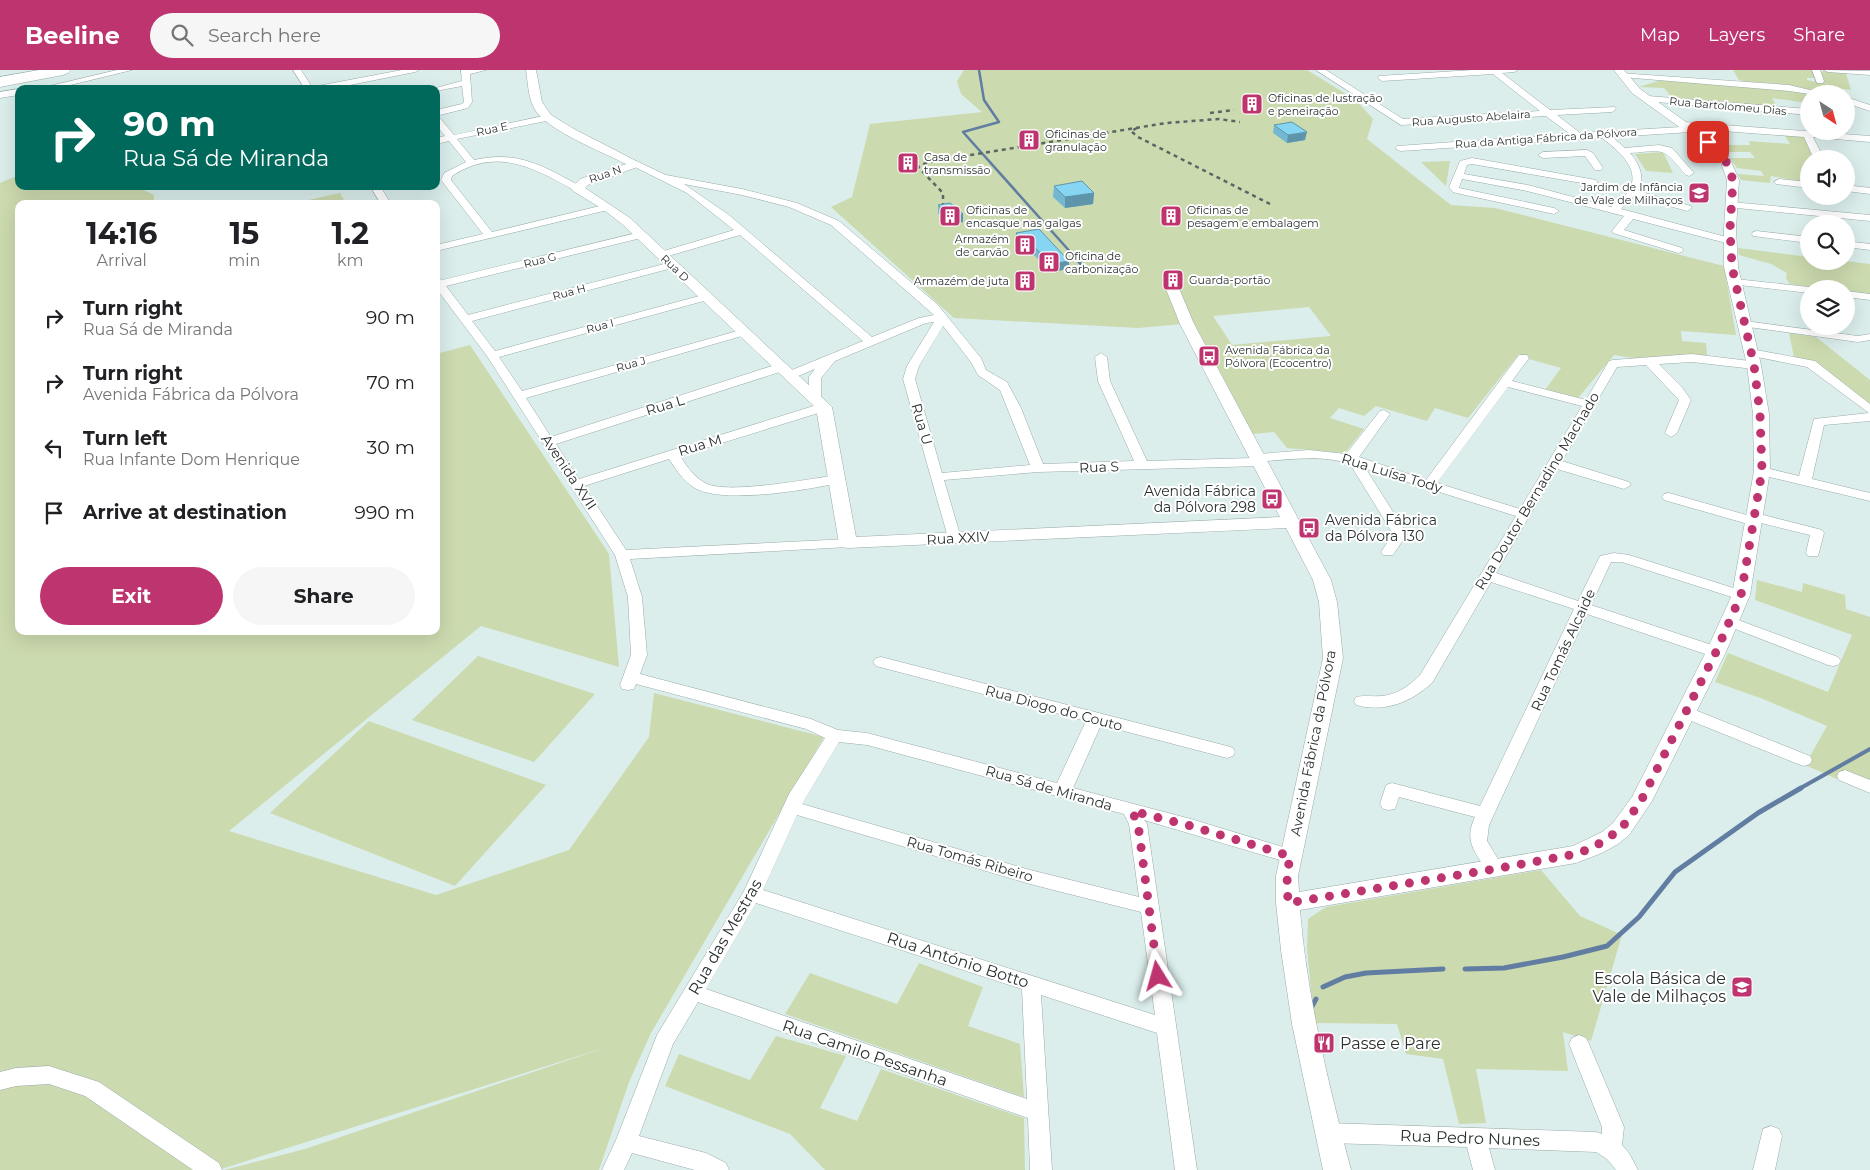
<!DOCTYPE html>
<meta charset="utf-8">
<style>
body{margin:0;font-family:Montserrat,sans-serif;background:#f6f6f6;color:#202124;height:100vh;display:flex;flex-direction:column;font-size:19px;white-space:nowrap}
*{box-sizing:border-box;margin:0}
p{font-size:16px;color:#757577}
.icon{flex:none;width:28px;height:28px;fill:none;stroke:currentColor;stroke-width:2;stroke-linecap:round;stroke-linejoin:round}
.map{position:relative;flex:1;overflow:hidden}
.sheet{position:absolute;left:15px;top:130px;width:425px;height:435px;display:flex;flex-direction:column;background:#fff;border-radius:10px;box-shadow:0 5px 20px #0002}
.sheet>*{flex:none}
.top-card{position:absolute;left:15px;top:15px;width:425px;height:105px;border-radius:10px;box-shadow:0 5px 20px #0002;background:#00695c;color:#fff;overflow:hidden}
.needle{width:32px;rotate:144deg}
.tools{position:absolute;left:1800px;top:15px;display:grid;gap:10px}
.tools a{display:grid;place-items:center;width:55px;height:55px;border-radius:50%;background:#fff;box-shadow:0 5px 20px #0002;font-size:25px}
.pin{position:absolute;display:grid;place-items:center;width:42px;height:42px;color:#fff;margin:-21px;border-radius:10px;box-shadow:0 2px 8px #0006}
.me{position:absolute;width:55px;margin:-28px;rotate:352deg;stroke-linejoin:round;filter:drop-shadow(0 0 4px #0008)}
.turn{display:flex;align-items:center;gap:18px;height:105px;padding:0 25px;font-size:22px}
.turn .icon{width:65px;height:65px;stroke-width:2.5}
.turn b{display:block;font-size:35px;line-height:42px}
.eta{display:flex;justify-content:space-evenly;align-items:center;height:85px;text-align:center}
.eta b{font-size:30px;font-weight:700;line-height:35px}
.primary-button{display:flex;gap:10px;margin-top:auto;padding:10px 25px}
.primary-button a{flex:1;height:58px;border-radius:30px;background:#be346f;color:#fff;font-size:20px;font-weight:700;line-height:58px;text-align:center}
.primary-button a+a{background:#f6f6f6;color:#202124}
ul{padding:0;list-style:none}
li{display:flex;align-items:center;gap:15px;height:65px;padding:0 25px}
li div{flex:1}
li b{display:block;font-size:19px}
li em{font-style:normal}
header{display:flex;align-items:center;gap:30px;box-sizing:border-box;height:70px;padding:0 25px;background:#be346f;color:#fff}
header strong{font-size:24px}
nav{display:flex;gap:28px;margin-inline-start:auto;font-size:18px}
.search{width:350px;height:45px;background:#f6f6f6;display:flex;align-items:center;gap:12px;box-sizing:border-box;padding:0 18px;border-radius:28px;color:#757577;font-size:19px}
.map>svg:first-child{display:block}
</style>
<header>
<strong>Beeline</strong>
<div class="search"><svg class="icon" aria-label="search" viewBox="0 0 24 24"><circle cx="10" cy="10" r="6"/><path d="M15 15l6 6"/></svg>Search here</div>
<nav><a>Map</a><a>Layers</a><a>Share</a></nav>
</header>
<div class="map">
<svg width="1870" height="1100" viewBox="0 0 1870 1100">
<rect width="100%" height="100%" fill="#dbeeec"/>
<path fill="#ccdaaf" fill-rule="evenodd" d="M964,0H1307L1356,30L1373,49L1367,69L1451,135L1495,138L1724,196L1736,265L1681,261L1682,271L1706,273L1707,285L1633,288L1614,285L1578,328L1545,320L1561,298L1529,289L1519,284L1468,348L1435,338L1427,351L1376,336L1364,346L1339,338L1330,348L1364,359L1345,383L1287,378L1274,362L1253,364L1194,253L1138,258L954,248L831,137L852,127L870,54L982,42L961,24L957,11ZM1309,237L1331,266L1232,275L1213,246Z
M1733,0H1811L1815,8H1807V10L1822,13L1819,1L1846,3L1851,20L1844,19L1831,24L1799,17L1748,13L1739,10Z
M1661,10L1793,20L1809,24L1807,33L1772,28L1777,37L1673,29L1664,18L1639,17Z
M1783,63L1803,65L1814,89H1809V113L1771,106L1770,113L1741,110L1738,104L1764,106L1761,101L1737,98L1730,88H1755L1750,82H1726L1720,75H1750L1749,71L1790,74Z
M1663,82L1673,103L1646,101L1635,84Z
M1450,91L1446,116L1421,92Z
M19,105V116H135L154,125V134H19V561H436V284L470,275L609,484L619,597L481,556L229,761L436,825L569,780L649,667L654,623L824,667L651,963L629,1012L599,1100H224L305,1079L610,976L218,1100H0V113Z
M340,123L346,134H290Z
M1738,178L1809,187V191H1846L1870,194V226L1846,222V219H1823L1790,214L1786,209L1787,203L1771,194L1739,185Z
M1789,263L1816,267L1870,310V336L1794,287Z
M1757,510L1802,522L1803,513L1845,525L1846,539L1870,547V712L1849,702L1837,709L1805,695L1827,656L1763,629L1715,612L1728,583L1828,622L1852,565L1755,530Z
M478,586L595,624L534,692L412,650Z
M369,651L546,715L455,816L270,743Z
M1541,800L1580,846L1622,865L1591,971L1563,962L1568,1001L1476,999L1486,1053L1459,1054L1443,989L1406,984L1397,954L1314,953L1307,878L1308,849L1326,837Z
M919,893L983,917L968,956L1020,974L1024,1027L785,944L810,903L897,934Z
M776,966L846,986L820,1038L857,1051L881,999L1024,1048L1025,1100H825L790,1064L665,1016L679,984L750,1010Z"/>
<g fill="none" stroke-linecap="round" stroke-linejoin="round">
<path stroke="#627da2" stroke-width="2.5" d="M979,0L984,30L999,52L963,62L1073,185"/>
<path stroke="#627da2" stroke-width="3" d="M1072,184L1086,200"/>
<path stroke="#627da2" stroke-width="4" d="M1799,719L1870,679"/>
<path stroke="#627da2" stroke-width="5" d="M1465,899L1504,898L1563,887L1607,876L1639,847L1675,802L1758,743L1801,718
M1323,917L1345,907L1366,903L1443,899
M1311,938L1316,929"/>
<g stroke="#99aba9" stroke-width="1">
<path id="minor" d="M117,0H132L54,19H37Z
M293,0H301L312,17L402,0H419L415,2L330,19H305Z
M461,0H486L470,4L472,32L468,38L436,46V40L462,34L464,32L462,16L436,21V19H432L462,11Z
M1316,0H1326L1403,49L1540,41L1493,4L1382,11L1378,8L1379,6L1473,0H1518L1514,2L1502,3L1550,40L1615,37L1616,39L1612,42L1557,45L1580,63L1681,57L1680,55L1684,52L1870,66V72L1813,67L1824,89H1814L1804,67L1695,59L1691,62L1612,67L1625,78L1659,75L1672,78L1694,103L1689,106L1686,105C1662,77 1667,80 1630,83C1640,95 1645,107 1638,121L1691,136L1692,138L1687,141L1634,126L1621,139L1734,169L1735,171L1730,174L1633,149L1624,160L1682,178L1683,180L1682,182L1678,183L1613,163L1612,161L1624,146L1527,121L1462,109L1459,118L1554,138L1559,141L1554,144L1456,123L1453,122L1449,117L1460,91L1472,88L1596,110L1598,112L1593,115L1472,94L1467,95L1464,104L1528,115L1611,137C1616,132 1623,129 1627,123C1644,101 1618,80 1602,68L1400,81L1395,78L1397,76L1570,64L1546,46L1401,55Z
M1812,0H1820L1824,11L1823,13H1817Z
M1824,0L1870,1V5L1828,2Z
M1619,3L1789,15L1827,24H1809L1789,21L1622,7L1618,5Z
M19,19V25L0,28V22Z
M1648,26L1809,39V45L1645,31V27Z
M1846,27L1870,35V41L1846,33Z
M548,45L551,46V50L457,69L474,90C518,80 543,96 580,116V120H574C532,97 497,77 452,106L451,110L492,162L608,134L613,137L612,139L436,181V175L483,164L441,110L444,103L466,92L449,71L436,74V68L445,66L436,55V46L439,47L454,65Z
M1587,80L1593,83L1603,98L1601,100H1595L1585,86L1543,88L1538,85L1543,82Z
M636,91L666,105L742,119L797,133L839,151L938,235L981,288L986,300L1007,312L1021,338L1043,394L1134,391L1098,311L1095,287L1101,283L1107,287L1110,311L1147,391L1253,388L1254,385L1259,384L1309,380L1346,384L1380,341L1384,340L1390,344L1359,387L1426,410L1519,285H1527L1529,288L1512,311L1586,330L1609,291L1613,290L1692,284L1758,292L1760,295L1758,298L1754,299L1692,292L1659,294L1681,316L1691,330L1677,363L1671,367L1665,363L1679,330L1646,295L1617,297L1562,391L1629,412L1631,415L1624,419L1557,399L1496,503L1578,531L1600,486L1614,483L1629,485L1746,522L1748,525L1746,528L1741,530L1622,492H1611L1591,535L1721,578L1724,582L1721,586H1711L1587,544L1489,755L1487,771L1504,799L1501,804L1495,806L1489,804C1476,783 1463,772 1475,747L1399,727L1395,739L1389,740L1383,739L1380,734L1386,715L1392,713L1480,736L1574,539L1491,512L1432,613C1411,632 1385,643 1356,635L1354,631L1356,627C1364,625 1373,627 1381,626C1397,625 1409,616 1420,605L1516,446L1366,399L1407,464L1393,485H1383L1381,482L1393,464L1350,394C1323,385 1295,389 1267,391L1266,395L1261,396L1038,402L944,410L961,468L954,472L949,471L903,309L907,296L934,252L926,253L835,291L821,308V327L815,331L811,330L809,327V307L815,299L791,309L785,305L787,302L863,271L740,165L665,187H657L656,185L657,183L734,160L687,123L633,96V92ZM684,114L742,125L789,137L831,155L934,245L919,248L872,267L729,145ZM943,256L971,292L978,305L1000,320L1030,395L942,403L915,309L919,296ZM1508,317L1582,336L1520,439L1437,413Z
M1779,109L1809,112V118L1776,114L1774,112Z
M1846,115L1870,118V124L1846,121Z
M370,116H380L391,134H381Z
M1731,132L1870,145V151L1727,137L1726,135Z
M1757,161L1809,167V173L1753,166L1752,164L1753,162Z
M641,162L646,165L645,167L446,216L468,245L668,193H676L677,195L676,197L472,251L495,281L703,225H711L713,227L711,229L499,287L522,321L741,260H749L751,262L749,264L526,328L551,367L778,294H786L788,297L786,300L556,374L579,409L820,334H828L830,337L828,340L680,386C687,397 695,408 707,414C730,424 810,409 837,405L844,409L842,412C809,420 729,433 699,420C686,415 677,401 669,389L584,416L626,480L848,469L853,470L855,473L853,476L848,477L630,489L642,527L647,585L640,604L811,649L838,660L867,663L1057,713L1086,651L876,596L873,592L876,588L881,587L1227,676L1233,678L1235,682L1233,686L1227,688L1101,655L1073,718L1191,749L1296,781L1299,786L1296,791L1290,793L1144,750L1147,754L1197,1100H1175L1157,963L1041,925L1052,1100H1030L1028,1048L698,932L673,974L639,1066L706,1083L726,1093L729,1100H695L632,1083L624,1100H602L616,1070L657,965L744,821L789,724L825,668L806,659L636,614L634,619L628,620L622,619L620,615L631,585L628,527L615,485L487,286L436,218V207L442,210ZM839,672L867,675L1124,744L1129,754L1139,827L1030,800L802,734ZM797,745L1030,814L1141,842L1155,945L763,820ZM756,833L1022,919L1027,1029L706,919Z
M1846,171L1870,174V180L1846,177Z
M1735,209L1809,217L1814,219H1809V223L1731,214L1730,212L1731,210Z
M1846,221L1870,224V230L1846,227Z
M1745,251L1858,266L1870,264V270L1858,272L1741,256L1739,254L1741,252Z
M1751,279L1815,291L1870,334V351L1824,355L1812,409L1870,423V431L1757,404L1755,401L1762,397L1799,406L1814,349L1869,343L1807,297L1747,285L1745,283L1747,281Z
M1669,423L1750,446L1756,443L1822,460L1824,463L1818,486H1808L1806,483L1810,465L1761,453L1755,456L1664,430L1662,427L1664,424Z
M1730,547L1838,587L1841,591L1838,595L1833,596L1828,595L1725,555L1722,552L1725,549Z
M1685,636L1810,686L1812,690L1810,694L1804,696L1798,694L1679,646L1677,642L1679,638Z
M1845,700L1870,710V723L1839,710L1837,706L1839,702Z
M1579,965L1586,968L1589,974L1624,1057L1622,1075L1629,1083L1638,1100H1616L1607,1089L1596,1082L1489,1078L1495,1100H1473L1467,1077L1328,1073L1320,1070L1317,1063L1320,1056L1328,1053L1596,1062L1602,1064V1057L1569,974L1572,968Z
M49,996L99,1012L219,1093L222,1100H193L85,1026L49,1014L16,1016L0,1020V1002L16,998Z
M1771,1056L1779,1059L1782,1066L1775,1100H1753L1763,1059Z"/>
</g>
<g stroke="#99aba9" stroke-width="1">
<path id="tertiary" d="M526,0H536L542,32L551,45L574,59L642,94L640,96L588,115L585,118L630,148L829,334L832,337L856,467L1280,447L1180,254L1166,219L1168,216H1178L1194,254L1331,510L1337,532L1343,588L1298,806L1299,822L1573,776L1602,762L1613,753L1632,727L1706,582L1732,525L1754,401L1753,344L1747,295L1724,197V159L1727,110L1720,90L1703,74L1632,23L1614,0H1624L1640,19L1711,70L1729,87L1739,110L1736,159L1738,197L1761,295L1769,344L1770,401L1750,525L1726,582L1652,731L1629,765L1618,774L1602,783L1576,793L1300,840C1307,928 1329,1015 1351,1100H1323L1292,954L1281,880L1276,833V806L1323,588L1319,532L1313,510L1286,458L848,478L842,477L839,473L816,338L622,154L604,140L573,121L571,118L580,109L626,94C603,82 545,60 534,38C528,26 528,13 526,0Z"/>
</g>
<g stroke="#99aba9" stroke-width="1">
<path id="motorway" d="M39,0H71L68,3L63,5L0,17V7Z"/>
</g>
<use href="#minor" fill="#fff" fill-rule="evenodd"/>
<use href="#tertiary" fill="#fff" fill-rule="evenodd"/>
<use href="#motorway" fill="#fff" fill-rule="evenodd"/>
<path stroke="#5b6664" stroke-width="2.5" stroke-dasharray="4 4" stroke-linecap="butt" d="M1210,43L1234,40
M1137,58L1131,61L1138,67L1270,134
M943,137V123L918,97L928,92L1166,53L1219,49L1240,52"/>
</g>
<path fill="#73b7d1" d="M1274,55L1305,70L1287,73L1273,63Z
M1054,116L1094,123L1093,134L1065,138L1053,127Z
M938,135L963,152L950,154L938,143Z
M1016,163L1069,199L1051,202L1030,181H1026L1016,170Z"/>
<path fill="#5e95aa" d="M1307,62L1305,70L1287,73L1288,65Z
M1094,123L1093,134L1065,138V127Z
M963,144V152L950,154V146Z
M1030,173V181H1026L1027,174Z
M1069,191V199L1051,202L1052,194Z"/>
<path fill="#86d5f3" stroke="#5e95aa" d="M1292,52L1307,62L1288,65L1274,55Z
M1082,111L1094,123L1065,127L1054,116Z
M950,133L963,144L950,146L938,135Z
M1039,159L1069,191L1052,194L1030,173L1027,174L1016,163Z"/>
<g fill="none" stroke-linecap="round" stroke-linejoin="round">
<path stroke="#be346f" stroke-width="9" stroke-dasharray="0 16.2" d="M1158,906L1138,754L1132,741L1191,756L1290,786L1287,806L1288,833L1495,799L1576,784L1594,777L1621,759L1641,731L1716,582L1741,525L1762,401L1760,344L1754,295L1732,197L1730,159L1733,110L1725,89L1708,72"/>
</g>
<defs>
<g id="building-square" transform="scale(1.125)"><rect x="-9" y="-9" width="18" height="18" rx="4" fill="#be346f" stroke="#fff"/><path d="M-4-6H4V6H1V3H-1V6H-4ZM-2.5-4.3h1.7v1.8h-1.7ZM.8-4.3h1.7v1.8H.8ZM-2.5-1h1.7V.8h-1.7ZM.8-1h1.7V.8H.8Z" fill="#fff"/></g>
<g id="school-square" transform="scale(1.125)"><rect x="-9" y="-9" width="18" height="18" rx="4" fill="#be346f" stroke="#fff"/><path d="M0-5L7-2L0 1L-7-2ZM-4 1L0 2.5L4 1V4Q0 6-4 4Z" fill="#fff"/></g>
<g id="bus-square" transform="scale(1.125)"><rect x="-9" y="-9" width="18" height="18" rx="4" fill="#be346f" stroke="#fff"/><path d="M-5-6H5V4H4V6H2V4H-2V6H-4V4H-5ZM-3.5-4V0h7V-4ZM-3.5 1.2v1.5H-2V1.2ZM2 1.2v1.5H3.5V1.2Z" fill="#fff"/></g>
<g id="restaurant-square" transform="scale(1.125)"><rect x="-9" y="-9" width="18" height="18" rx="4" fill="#be346f" stroke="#fff"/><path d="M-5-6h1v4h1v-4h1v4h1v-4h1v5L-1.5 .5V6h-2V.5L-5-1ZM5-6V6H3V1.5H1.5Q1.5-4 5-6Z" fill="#fff"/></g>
</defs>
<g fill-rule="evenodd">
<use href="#building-square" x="1252" y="34"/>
<use href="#building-square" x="1029" y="70"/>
<use href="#building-square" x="908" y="93"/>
<use href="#school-square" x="1699" y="123"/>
<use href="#building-square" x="950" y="146"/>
<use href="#building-square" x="1171" y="146"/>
<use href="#building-square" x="1025" y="175"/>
<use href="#building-square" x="1049" y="192"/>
<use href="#building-square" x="1173" y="210"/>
<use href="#building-square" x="1025" y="211"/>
<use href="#bus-square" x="1209" y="286"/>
<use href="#bus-square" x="1272" y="429"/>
<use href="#bus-square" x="1309" y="458"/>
<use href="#school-square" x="1742" y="917"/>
<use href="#restaurant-square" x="1324" y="973"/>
</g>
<g text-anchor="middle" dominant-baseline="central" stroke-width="4" stroke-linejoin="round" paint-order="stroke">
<g font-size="11" fill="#2a3130" stroke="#fff" text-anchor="start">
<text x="1268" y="28">Oficinas de lustração<tspan x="1268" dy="13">e peneiração</tspan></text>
<text x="1045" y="64">Oficinas de<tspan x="1045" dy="13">granulação</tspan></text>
<text x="924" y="87">Casa de<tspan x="924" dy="13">transmissão</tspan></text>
<text x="1683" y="117" text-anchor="end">Jardim de Infância<tspan x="1683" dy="13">de Vale de Milhaços</tspan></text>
<text x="966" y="140">Oficinas de<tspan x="966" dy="13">encasque nas galgas</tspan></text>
<text x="1187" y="140">Oficinas de<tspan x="1187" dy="13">pesagem e embalagem</tspan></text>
<text x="1009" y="169" text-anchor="end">Armazém<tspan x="1009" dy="13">de carvão</tspan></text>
<text x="1065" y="186">Oficina de<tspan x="1065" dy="13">carbonização</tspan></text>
<text x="1189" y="210">Guarda-portão</text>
<text x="1009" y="211" text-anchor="end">Armazém de juta</text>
<text x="1225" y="280">Avenida Fábrica da<tspan x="1225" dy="13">Pólvora (Ecocentro)</tspan></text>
</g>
<g font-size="11" fill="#2a3130" stroke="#fff">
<text transform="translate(1728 36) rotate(5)">Rua Bartolomeu Dias</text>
<text transform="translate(1471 48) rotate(-4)">Rua Augusto Abelaira</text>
<text transform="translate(492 59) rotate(-12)">Rua E</text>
<text transform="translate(1546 68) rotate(-4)">Rua da Antiga Fábrica da Pólvora</text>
<text transform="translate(605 104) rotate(-19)">Rua N</text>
<text transform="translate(540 190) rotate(-14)">Rua G</text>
<text transform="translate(675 198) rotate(43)">Rua D</text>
<text transform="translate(569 222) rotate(-15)">Rua H</text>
<text transform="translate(600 256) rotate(-15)">Rua I</text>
<text transform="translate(631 294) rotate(-16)">Rua J</text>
</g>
<g font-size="14" fill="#2a3130" stroke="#fff">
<text transform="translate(665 335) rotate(-17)">Rua L</text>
<text transform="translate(922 354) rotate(74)">Rua U</text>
<text transform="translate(700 375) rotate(-17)">Rua M</text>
<text transform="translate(1099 397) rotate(-2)">Rua S</text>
<text transform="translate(569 402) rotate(56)">Avenida XVII</text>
<text transform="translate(1392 403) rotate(17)">Rua Luísa Tody</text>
<text transform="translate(1537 421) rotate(-59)">Rua Doutor Bernadino Machado</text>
<text transform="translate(958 468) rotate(-3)">Rua XXIV</text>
<text transform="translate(1563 580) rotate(-65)">Rua Tomás Alcaide</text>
<text transform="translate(1054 638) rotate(15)">Rua Diogo do Couto</text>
<text transform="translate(1313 673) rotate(-79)">Avenida Fábrica da Pólvora</text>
<text transform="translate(1049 718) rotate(16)">Rua Sá de Miranda</text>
<text transform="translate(970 789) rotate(16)">Rua Tomás Ribeiro</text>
</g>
<g font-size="14" fill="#2a3130" stroke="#fff" text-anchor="end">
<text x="1256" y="421">Avenida Fábrica<tspan x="1256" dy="16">da Pólvora 298</tspan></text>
<text x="1325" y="450" text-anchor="start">Avenida Fábrica<tspan x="1325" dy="16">da Pólvora 130</tspan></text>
</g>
<g font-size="16" fill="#2a3130" stroke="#fff">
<text transform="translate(725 867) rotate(-60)">Rua das Mestras</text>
<text transform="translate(958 890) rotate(18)">Rua António Botto</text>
<text transform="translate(865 983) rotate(19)">Rua Camilo Pessanha</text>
<text transform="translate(1470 1068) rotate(2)">Rua Pedro Nunes</text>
</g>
<g font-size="16" fill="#2a3130" stroke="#fff" text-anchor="end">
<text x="1726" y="908">Escola Básica de<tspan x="1726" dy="18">Vale de Milhaços</tspan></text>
<text x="1340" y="973" text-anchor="start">Passe e Pare</text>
</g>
</g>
</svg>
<div class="tools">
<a><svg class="needle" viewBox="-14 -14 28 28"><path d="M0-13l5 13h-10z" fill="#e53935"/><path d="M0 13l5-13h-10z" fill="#757577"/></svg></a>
<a><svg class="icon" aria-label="sound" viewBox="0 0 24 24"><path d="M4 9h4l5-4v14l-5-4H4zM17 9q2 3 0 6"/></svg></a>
<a><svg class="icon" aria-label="search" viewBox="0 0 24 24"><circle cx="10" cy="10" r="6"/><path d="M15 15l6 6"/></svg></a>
<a><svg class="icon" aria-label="layers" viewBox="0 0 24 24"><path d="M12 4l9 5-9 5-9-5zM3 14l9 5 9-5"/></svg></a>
</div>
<div class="pin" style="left:1708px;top:72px;background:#d93025"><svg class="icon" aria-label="arrive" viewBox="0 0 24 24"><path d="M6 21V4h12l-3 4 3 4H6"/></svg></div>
<svg class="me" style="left:1158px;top:906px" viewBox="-20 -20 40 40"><path d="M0-17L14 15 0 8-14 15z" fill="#be346f" stroke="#fff" stroke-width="4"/></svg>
<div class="top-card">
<div class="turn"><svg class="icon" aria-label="right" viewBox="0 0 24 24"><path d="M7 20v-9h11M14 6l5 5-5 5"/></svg><div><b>90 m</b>Rua Sá de Miranda</div></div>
</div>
<section class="sheet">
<div class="eta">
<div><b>14:16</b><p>Arrival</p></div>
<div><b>15</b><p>min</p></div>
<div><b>1.2</b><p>km</p></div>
</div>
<ul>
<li><svg class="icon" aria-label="right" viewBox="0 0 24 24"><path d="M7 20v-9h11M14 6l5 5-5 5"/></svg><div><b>Turn right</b><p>Rua Sá de Miranda</p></div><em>90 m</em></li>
<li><svg class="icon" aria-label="right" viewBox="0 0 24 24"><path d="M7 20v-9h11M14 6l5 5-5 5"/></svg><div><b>Turn right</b><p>Avenida Fábrica da Pólvora</p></div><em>70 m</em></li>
<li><svg class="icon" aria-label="left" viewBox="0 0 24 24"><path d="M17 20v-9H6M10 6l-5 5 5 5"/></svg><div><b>Turn left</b><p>Rua Infante Dom Henrique</p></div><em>30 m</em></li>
<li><svg class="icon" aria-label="arrive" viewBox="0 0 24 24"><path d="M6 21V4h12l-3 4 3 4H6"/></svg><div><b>Arrive at destination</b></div><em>990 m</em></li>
</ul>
<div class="primary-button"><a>Exit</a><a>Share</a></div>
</section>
</div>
